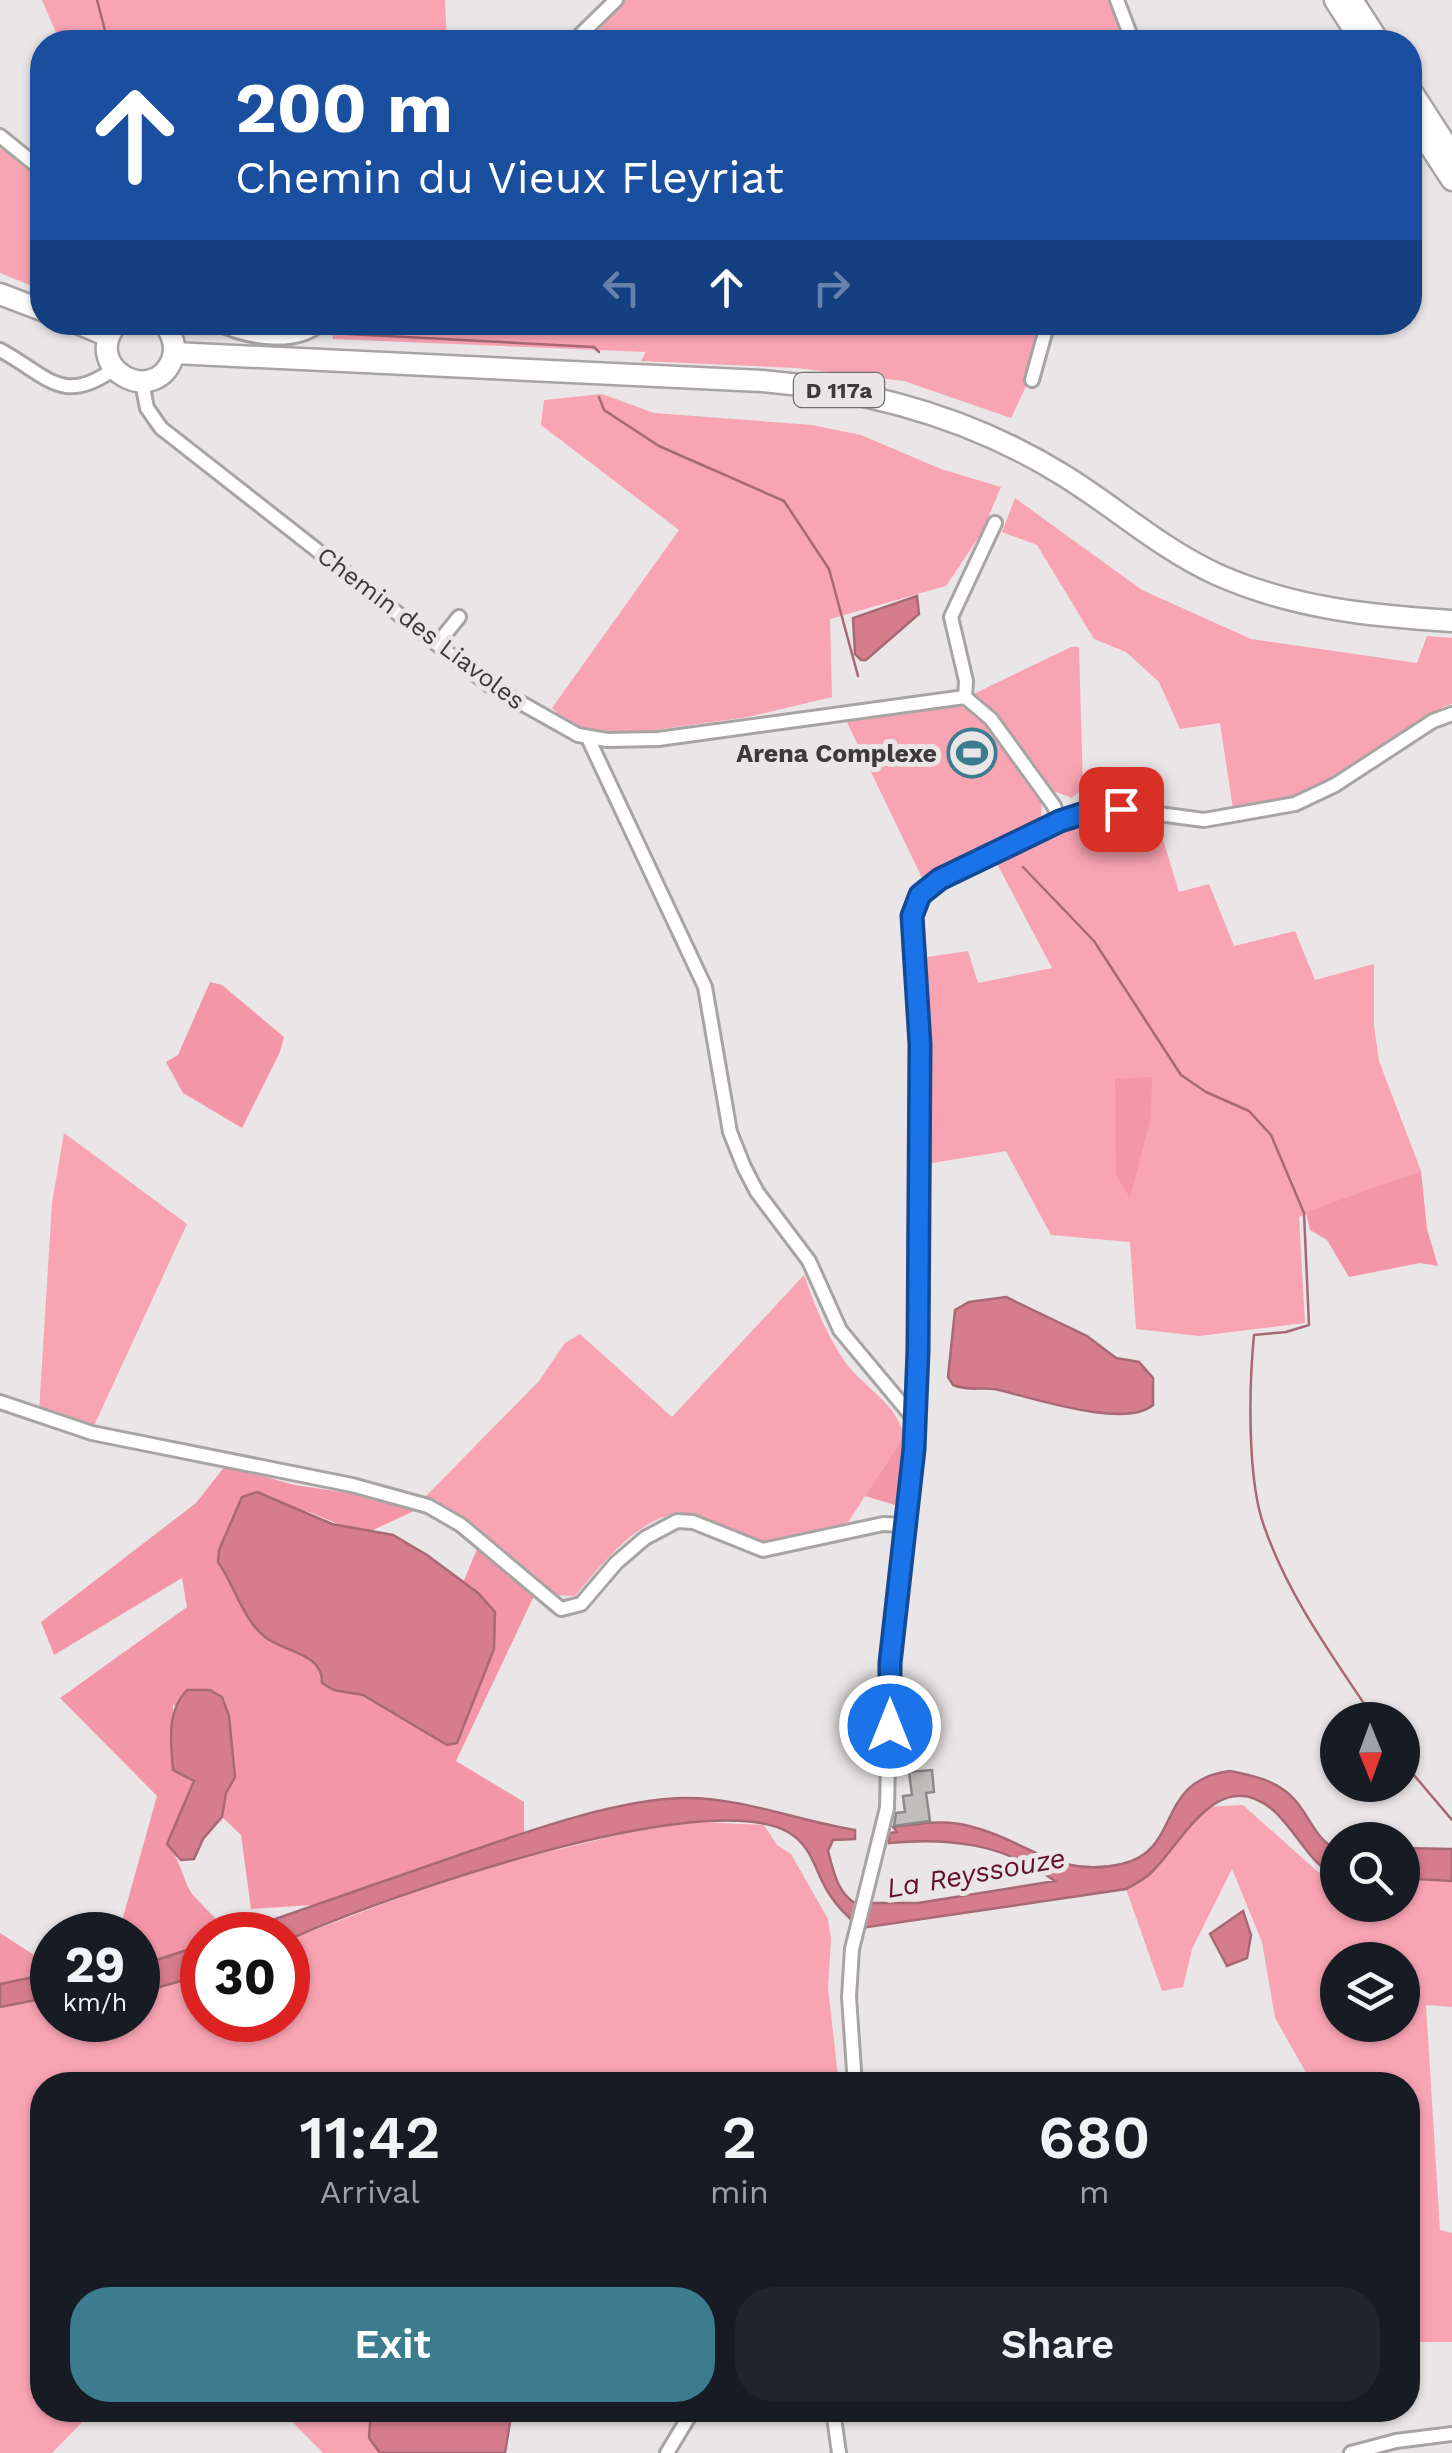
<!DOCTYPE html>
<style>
body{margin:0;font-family:"Work Sans",sans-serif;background:#20242c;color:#f1f3f6;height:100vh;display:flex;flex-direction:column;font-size:38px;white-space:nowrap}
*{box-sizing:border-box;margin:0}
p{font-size:32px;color:#9ea1a6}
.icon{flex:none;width:55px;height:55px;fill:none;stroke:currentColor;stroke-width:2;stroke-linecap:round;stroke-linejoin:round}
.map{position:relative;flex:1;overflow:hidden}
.sheet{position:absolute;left:30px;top:2072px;width:1390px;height:350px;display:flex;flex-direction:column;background:#171b24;border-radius:40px;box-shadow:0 2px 8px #0004}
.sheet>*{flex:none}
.banner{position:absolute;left:30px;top:30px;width:1392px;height:305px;border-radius:40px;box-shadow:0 2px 8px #0004;background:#1a4fa0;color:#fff;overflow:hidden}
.needle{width:65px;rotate:179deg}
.fabs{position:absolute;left:1320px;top:1702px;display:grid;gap:20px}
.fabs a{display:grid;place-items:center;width:100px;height:100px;border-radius:50%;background:#171b24;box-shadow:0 2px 8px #0004;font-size:50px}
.speed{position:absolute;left:30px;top:1912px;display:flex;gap:20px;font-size:50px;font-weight:700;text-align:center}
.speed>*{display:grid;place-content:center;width:130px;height:130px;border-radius:50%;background:#171b24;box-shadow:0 2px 8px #0004;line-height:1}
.speed small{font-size:25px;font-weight:400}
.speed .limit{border:15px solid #d22;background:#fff;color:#111}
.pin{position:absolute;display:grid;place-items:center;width:85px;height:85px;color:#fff;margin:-42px;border-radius:20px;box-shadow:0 5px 15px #0006}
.me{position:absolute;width:110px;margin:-55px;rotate:0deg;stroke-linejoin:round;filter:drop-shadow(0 0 8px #0008)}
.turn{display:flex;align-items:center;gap:35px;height:210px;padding:0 40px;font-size:45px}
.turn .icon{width:130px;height:130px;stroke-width:2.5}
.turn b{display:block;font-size:70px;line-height:85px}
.lanes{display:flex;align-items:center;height:95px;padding:0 40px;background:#0003;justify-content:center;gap:50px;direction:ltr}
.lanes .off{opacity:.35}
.eta{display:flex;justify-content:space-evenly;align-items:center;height:170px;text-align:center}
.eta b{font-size:60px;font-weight:600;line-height:70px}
.action{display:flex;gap:20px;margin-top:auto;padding:20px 40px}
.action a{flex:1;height:115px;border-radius:40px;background:#3b7c8e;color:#fff;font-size:40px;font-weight:600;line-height:115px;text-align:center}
.action a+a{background:#20242c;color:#f1f3f6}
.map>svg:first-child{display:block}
</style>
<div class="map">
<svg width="1452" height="2453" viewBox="0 0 1452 2453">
<rect width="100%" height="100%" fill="#eae5e6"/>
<path fill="#f9a4b3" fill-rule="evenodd" d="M42,0H445L447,42H60Z
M624,0H1112L1128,42H589Z
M0,143L42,177V290L0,273Z
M336,322L1044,323L1027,384L1011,418L904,381L796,368L641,361L646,352L333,339L332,327Z
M602,394L654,413L812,425L861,435L941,469L1001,487L982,532L946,586L830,619L832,697L748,717L634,733L599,735L572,727L552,708L679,530L541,425L544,400Z
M1015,498L1142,590L1251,639L1417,663L1427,636L1452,638V704L1443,707L1331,781L1296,797L1233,809L1220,723L1180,729L1159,682L1126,652L1094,639L1037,545L1002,532Z
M1071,647H1079L1083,788L1072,798L1053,791L1042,802L1041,816L1035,825L924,882L845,718L955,703Z
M1121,815L1150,818L1156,834L1161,833L1179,892L1209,884L1234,946L1295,931L1315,980L1374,964V1026L1379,1061L1421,1171L1299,1217L1305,1323L1199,1336L1136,1329L1130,1242L1051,1235L1006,1151L926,1164L927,1026L920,958L968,951L978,983L1052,968L995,860C1036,839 1074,816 1121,815Z
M64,1133L187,1224L93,1428L39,1412L52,1203Z
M804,1275C815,1306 826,1334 845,1362C864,1388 897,1403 904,1436L845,1527C818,1533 782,1548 754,1542C731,1538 712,1522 690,1516C647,1504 599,1568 575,1596L554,1595L459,1517L424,1498L539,1381L565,1343L580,1334L672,1417Z
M1243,1805L1318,1872L1337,1877L1338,1905H1402L1403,1878L1452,1881V2007L1426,2005L1440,2230L1452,2233V2342H1408V2085H1313L1275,2018L1262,1942L1232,1869L1192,1949L1183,1987L1162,1991L1126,1889L1150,1875L1206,1807ZM1338,1960H1402V2025H1338Z
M676,1821L764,1825L777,1845L791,1854L828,1919L831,1939L828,1988L839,2085H42V2410H94L52,2453H0V2007L52,1997V2020H138V1993L202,1975V2020H288V1940L473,1870Z
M281,2410H371L369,2438L380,2453H323Z"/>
<path fill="#f397a8" d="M210,982L222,985L284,1037L280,1052L242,1128L183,1093L166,1062L178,1055Z
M1152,1077L1151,1117L1130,1198L1116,1175L1115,1079Z
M1421,1171L1427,1229L1438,1266L1420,1263L1349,1277L1327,1240L1310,1230L1306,1212Z
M904,1436L901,1486L895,1505L865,1496Z
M225,1466L295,1485L388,1499L414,1511L373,1530H353L309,1512L242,1497L219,1550L218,1562L260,1632L317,1663L322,1684L334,1690L363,1695L448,1745L458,1742L494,1649L478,1593L463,1583L477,1549L534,1596L456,1761L524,1802V1833L313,1905L251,1909L241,1835L222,1817L226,1793L235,1777L173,1704V1770L194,1781L167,1844C182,1861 183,1884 194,1896C207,1911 217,1917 226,1935H202V1945L138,1966V1935H118L157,1796L60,1698L187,1607L182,1578L54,1655L41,1622L196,1503Z
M0,1933L48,1964L52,1965L29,1978L0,1984Z"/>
<path fill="#d67d8d" stroke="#a86974" stroke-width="2.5" d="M917,596L919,614L866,660H861L855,654L853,618Z
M1006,1297L1087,1336L1116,1358L1139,1362L1153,1378V1405C1125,1429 1033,1398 999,1390C983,1386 969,1392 953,1385L948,1377L955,1310L969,1302Z
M257,1492L332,1524L393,1535L427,1555L478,1593L495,1612L494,1649L457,1743L447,1745L363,1695L334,1690L322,1683C323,1653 286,1653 265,1637C243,1620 234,1584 218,1562L219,1550L242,1497Z
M187,1690H210L222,1697L229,1716L235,1777L226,1793L222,1817L203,1839L194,1859L181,1860L167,1844L194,1781L173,1770C171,1741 166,1712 187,1690Z
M1230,1771C1251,1775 1274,1780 1290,1795C1309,1812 1313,1838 1337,1850V1877C1308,1863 1297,1831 1273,1810C1219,1764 1184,1840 1152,1872C1145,1879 1135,1884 1126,1889L861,1928C850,1919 838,1908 830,1895C815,1874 814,1847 788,1832C703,1784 377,1899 288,1940V1935H231C308,1907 385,1881 462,1854C529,1831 614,1800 683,1798C742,1797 797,1821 855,1830V1839L833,1840L828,1851C833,1869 837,1893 855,1903H918L1055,1881C1004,1844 951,1837 889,1843V1833L897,1832L893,1827C918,1824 945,1819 969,1826C1028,1840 1055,1879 1122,1864C1183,1850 1154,1781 1230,1771Z
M1403,1848L1452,1849V1881L1403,1878Z
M1243,1911L1251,1935L1247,1958L1227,1966L1210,1934Z
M202,1945V1975L138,1993V1966Z
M48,1964L52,1965V1997L0,2007V1984L29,1978Z
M371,2410H512L505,2453H380L369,2438Z"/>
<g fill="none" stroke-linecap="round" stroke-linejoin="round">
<path stroke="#a86974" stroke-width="2.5" d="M97,0L108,42
M330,333L594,347L599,352
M599,397L604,410L659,446L784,501L829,569L858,676
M1023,867L1094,941L1181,1075L1206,1092L1249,1111L1271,1135L1304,1213L1309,1325L1286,1332L1254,1335C1249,1386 1247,1479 1264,1526C1289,1598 1334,1658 1375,1720
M1402,1761L1452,1820"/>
</g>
<path fill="#c1bdbd" stroke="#8d898a" stroke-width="2.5" d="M932,1770L934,1792L926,1793L930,1821L894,1826L896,1813L905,1812L903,1796L912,1795L909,1772Z"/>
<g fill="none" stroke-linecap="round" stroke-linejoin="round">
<g stroke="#a8a4a4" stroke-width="18">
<path id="minor" d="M1117,0L1133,42
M573,42L616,0
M0,136L42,170
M216,322C243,338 298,347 322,322
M0,350C48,376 62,406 114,369
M1032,380L1048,322
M142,382L147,408L161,428L489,685L578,735L607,740L658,739L965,697L991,719L1054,806L1059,821
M438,643L459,617
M965,697L966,681L951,617L995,523
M588,738L705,987L730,1132L744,1167L757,1192L809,1261L840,1330L915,1420
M0,1402L92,1433L352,1485L428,1506L461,1525L561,1609L581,1604L616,1563L645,1538L677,1521L693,1522L763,1550L883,1524L905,1525
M855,2085L849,1997L852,1949L887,1808L890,1663L913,1449L919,1096V1002L911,929L915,905L920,895L941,879L1059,821L1091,811L1121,809L1204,820L1295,804L1335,785L1433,721L1452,714
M833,2410L839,2453
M667,2453L693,2410
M1351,2453L1396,2441L1452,2434"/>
</g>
<g stroke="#a8a4a4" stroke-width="25">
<path id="primary" d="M1335,0L1362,42
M1352,0L1379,42
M1410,89L1452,154
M1410,116L1452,180
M0,294L42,310
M75,322L108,336
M118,322C79,366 152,408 172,360C177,346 172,333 163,322
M174,353L762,381C869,390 971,418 1063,475C1115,507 1160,548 1216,574C1292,608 1370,616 1452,621"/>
</g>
<use href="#minor" stroke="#fff" stroke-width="12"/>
<use href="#primary" stroke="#fff" stroke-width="20"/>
</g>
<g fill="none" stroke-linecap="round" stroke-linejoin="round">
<g stroke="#114b97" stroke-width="25">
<path id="route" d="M890,1726V1663L914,1449L918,1351L920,1044L912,916L920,895L940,879L1060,821L1091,811L1121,809"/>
</g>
<use href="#route" stroke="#1a73e8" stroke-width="18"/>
</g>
<defs>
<g id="stadium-ring" transform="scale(2.5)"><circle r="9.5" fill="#eae5e6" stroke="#3b7c8e" stroke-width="1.5"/><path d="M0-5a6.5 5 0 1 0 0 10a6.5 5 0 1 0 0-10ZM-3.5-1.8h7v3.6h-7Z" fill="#3b7c8e"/></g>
</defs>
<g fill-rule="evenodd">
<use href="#stadium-ring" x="972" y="753"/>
</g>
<g text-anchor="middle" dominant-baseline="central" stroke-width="10" stroke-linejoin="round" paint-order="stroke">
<rect fill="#eae5e6" stroke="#706d6e" stroke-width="2.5" x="794" y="373" width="90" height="34" rx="8"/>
<g font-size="22" font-weight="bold" fill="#3c3a3a">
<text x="839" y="390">D 117a</text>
</g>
<g font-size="25" fill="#3c3a3a" stroke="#eae5e6">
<text transform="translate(421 628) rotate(37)">Chemin des Liavoles</text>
</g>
<g font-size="25" font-weight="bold" fill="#3c3a3a" stroke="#eae5e6" text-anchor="end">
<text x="937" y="753">Arena Complexe</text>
</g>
<g font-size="28" font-style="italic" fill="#61112a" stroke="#eae5e6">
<text transform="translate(976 1873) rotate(-10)">La Reyssouze</text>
</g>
</g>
</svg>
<div class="fabs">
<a><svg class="needle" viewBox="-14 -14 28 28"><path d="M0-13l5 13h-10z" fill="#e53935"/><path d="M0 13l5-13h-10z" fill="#9ea1a6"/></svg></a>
<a><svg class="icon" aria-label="search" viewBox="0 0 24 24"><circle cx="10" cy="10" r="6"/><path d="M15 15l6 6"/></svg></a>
<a><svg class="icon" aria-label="layers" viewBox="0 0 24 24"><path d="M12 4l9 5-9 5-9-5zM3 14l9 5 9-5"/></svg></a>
</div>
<div class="speed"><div>29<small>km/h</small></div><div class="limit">30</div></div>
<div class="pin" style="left:1121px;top:809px;background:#d93025"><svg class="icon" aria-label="arrive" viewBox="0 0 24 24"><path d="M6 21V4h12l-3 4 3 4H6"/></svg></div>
<svg class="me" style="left:890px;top:1726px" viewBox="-20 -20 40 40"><circle r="17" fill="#1a73e8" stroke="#fff" stroke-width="3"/><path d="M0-11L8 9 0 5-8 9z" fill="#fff"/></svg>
<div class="banner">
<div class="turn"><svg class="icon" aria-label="ahead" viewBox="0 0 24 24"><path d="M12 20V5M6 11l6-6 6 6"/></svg><div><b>200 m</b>Chemin du Vieux Fleyriat</div></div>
<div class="lanes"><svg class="icon off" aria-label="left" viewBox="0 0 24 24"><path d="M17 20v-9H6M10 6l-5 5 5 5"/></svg><svg class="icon" aria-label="ahead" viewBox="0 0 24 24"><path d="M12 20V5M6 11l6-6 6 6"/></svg><svg class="icon off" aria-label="right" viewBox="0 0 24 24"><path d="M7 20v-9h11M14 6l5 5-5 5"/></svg></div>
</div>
<section class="sheet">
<div class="eta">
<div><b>11:42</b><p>Arrival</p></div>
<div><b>2</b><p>min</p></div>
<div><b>680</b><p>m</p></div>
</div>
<div class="action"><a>Exit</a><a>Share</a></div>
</section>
</div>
